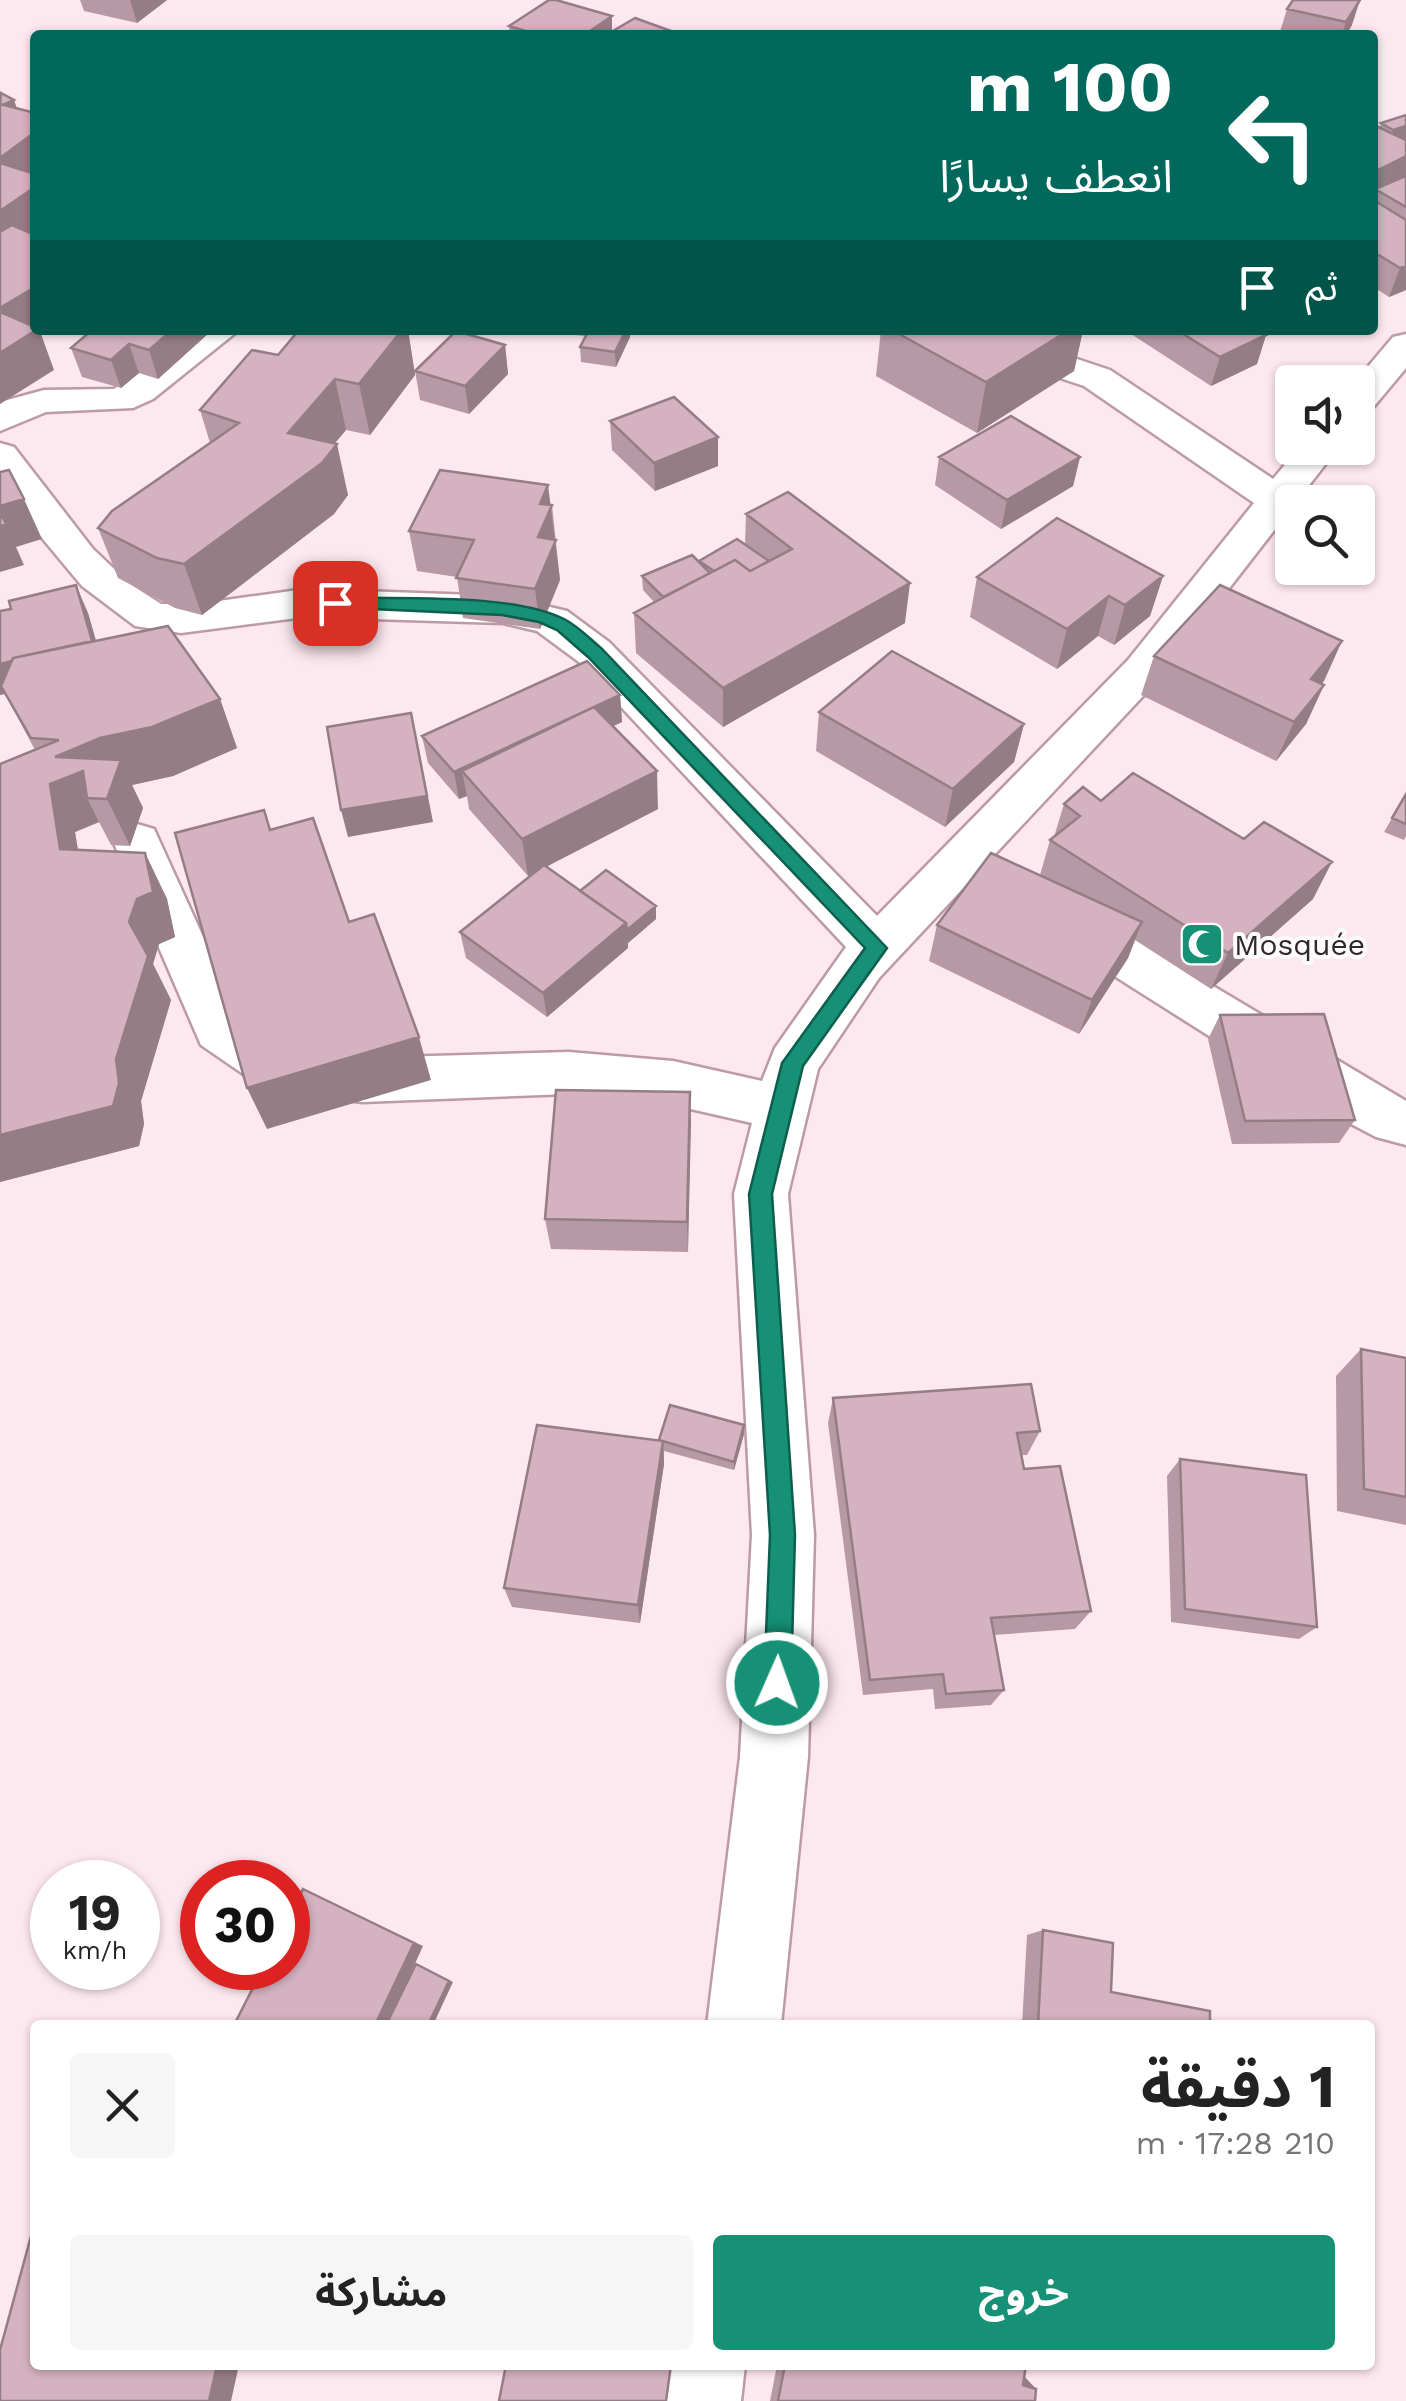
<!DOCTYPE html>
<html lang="ar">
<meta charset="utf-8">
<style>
body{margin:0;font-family:"Work Sans","Noto Sans Arabic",sans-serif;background:#f6f6f6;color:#222;direction:rtl;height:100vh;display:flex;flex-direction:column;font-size:38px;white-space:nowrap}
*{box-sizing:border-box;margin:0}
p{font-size:32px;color:#767676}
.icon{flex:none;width:55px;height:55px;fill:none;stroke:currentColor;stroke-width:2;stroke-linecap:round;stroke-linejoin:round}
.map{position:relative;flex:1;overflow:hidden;direction:ltr}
.details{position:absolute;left:30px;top:2020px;width:1345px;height:350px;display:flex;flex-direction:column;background:#fff;border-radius:10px;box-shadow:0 2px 8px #0004;direction:rtl}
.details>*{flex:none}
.banner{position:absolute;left:30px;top:30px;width:1348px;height:305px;border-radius:10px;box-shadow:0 2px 8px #0004;direction:rtl;background:#00695c;color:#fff;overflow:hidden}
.buttons{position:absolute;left:1275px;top:365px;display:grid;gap:20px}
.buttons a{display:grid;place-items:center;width:100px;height:100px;border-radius:10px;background:#fff;box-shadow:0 2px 8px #0004;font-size:50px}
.speed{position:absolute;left:30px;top:1860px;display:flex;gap:20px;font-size:50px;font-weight:700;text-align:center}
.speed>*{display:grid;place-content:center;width:130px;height:130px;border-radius:50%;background:#fff;box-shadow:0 2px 8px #0004;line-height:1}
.speed small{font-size:25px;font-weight:400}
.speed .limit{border:15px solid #d22;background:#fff;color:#111}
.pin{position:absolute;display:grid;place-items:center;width:85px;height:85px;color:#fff;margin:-42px;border-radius:20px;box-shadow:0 5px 15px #0006}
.me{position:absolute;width:110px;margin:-55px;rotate:2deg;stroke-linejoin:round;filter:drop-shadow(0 0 8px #0008)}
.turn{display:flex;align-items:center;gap:35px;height:210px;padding:0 40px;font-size:45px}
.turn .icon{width:130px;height:130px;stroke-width:2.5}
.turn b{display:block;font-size:70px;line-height:85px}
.then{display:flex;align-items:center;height:95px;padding:0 40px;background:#0003;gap:20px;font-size:38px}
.round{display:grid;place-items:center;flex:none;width:105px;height:105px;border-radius:10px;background:#f6f6f6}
.headline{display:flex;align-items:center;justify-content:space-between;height:170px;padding:0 40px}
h1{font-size:60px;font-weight:700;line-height:75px}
.primary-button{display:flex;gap:20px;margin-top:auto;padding:20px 40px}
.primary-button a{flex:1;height:115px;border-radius:10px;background:#169176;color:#fff;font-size:40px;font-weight:700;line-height:115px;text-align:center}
.primary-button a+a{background:#f6f6f6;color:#222}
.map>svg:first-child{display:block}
</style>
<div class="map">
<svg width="1406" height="2401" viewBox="0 0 1406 2401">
<rect width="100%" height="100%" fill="#fee8f0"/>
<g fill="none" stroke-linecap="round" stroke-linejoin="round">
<g stroke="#bc9aa7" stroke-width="5">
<path id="minor" d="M198,330H239L153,399L133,408L46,412L0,431V402L44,390L114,389Z
M961,330H1006L1032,344L1110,370L1273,479L1299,448H1338L1158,680L879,978L818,1069L788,1194L814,1535L808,1757L781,2025H707L740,1757L752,1535L734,1194L752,1123L673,1105L569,1094L362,1102L276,1090L258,1084L201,1045L113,841L120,829L137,824L154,829L239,1016L287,1049L362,1058L569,1052L673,1061L762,1081L775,1048L846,947L579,662L537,631L503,623L305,617L181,633L135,626L82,586L32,526L0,481V443L14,447L93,549L130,584L161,604H198L305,589L503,596L567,611L609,642L877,916L1128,660L1254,503L1084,386L1006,360L966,338Z
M1406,334V368L1371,410L1358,413L1355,382L1393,337Z
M1065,902L1082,908L1406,1101V1145L1376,1137L1334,1115L1048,934L1041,921L1048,908Z
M665,2365H745L741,2401H659Z"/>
</g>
<use href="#minor" fill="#fff" fill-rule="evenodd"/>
</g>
<path fill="#b799a5" d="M80,0H167L137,23L84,11Z
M1293,0L1352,25L1346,35H1279L1287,9Z
M612,16V31L682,35H510L509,26Z
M1406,115V290L1389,297L1372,286V124L1380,127L1381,123Z
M92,330H210V332L158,379L139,373L121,388L82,377L71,348Z
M299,330H408L415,375L370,435L346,430L335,443L348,495L334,514L202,615L175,608L118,578L98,528L210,443L200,410L278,355Z
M469,330H514L512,334Z
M520,330H630V337L616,367L581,362L580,347L586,336Z
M881,330H1083L1074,371L977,433L876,376Z
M1125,330H1258L1266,335L1257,364L1211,386Z
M505,345L508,374L469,414L420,400L415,371Z
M610,421L718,466L655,491L612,450Z
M939,457H1080L1073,486L1001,529L935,485Z
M552,505L560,580L540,629L463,618L457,577L417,571L409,531Z
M746,514L905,623L723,727L636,653L634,613L654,602L643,590L642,576L699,562L745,545Z
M1163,576L1150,616L1114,645L1098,636L1057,669L970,617L977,577Z
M0,611L88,613L96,641L220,699L237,748L173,776L132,785L143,808L130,846L111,845L99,822L75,832L78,850L145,853L167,899L175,937L159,944L153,964L171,1000L141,1101L144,1124L139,1146L0,1182V764L35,750L5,694L0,695Z
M1342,641L1322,683L1324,685L1306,724L1276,761L1141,695L1154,656Z
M620,695L622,722L613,726L658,809L546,867L580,891L656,919L628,943V948L547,1017L466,958L460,932L535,873L528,876L469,809L467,796L459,799L428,763L422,736Z
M819,712L1024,724L1014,762L945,827L816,751Z
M1406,794V836L1404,840L1384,832Z
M1101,801L1313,899L1211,989L1135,940L1128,958L1079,1034L929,961L937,925L1040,875L1050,840L1054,837L1064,804Z
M1220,1015L1355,1120L1339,1143L1232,1144L1208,1039Z
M690,1092L688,1252L551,1249L545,1219Z
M1361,1349L1406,1358V1525L1337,1511L1336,1376Z
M833,1398L1040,1431L1027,1455H1021L1024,1469L1091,1611L1075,1629L994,1635L1004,1690L991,1705L935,1709L933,1689L863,1695L828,1423Z
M744,1425V1434L734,1470L664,1451V1464L640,1623L512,1607L504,1588L659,1440Z
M1180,1459L1317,1627L1299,1639L1171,1622L1167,1476Z
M1043,1930L1111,1992L1210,2025H1022L1027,1935Z
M777,2365H1026L1024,2376L1036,2389L1035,2401H770Z"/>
<path fill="#957d86" d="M130,0H167L137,23Z
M1360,0L1352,25L1346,35H1342L1346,22Z
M612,16V35H584Z
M14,100L19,114L0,106Z
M1406,126V139L1388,144L1393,130Z
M35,132V168L0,194V158Z
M1406,156V179L1375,189L1372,196V173Z
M35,187V238L0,262V211Z
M1406,266V290L1389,297L1400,268Z
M35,287V330H47L41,334L54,370L0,404V308Z
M172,330H210V332L158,379L149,350Z
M402,330H408L415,375L370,435L359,384Z
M626,330H630V337L616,367L615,352Z
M1069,330H1083L1074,371L977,433L986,382Z
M1266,335L1257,364L1211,386L1220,357Z
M129,344L139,373L121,388L111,360Z
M505,345L508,374L469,414L465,386Z
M335,379L346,430L314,468L337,444L348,495L334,514L202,615L184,564L288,433Z
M718,437V466L655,491L654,463Z
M1080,457L1073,486L1001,529L1007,500Z
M548,485L560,580L540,629L535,589L538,537L540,504Z
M24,499L42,539L16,547L24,565L0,572V506Z
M1163,576L1150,616L1114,645L1125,605Z
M910,583L905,623L723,727V688Z
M76,585L88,613L104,669L0,695V664Z
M1109,596L1098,636L1057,669L1067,629Z
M1342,641L1324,681L1294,718L1311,679Z
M1324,685L1306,724L1276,761L1294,722Z
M620,695L622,722L479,790L462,771L467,796L459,799L454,772Z
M220,699L237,748L173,776L132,785L143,808L130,846L107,799L87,798L99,822L75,832L85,895L60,849L50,784L55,757L100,738Z
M1024,724L1014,762L945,827L953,789Z
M417,740L433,822L348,837L341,810Z
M657,771L658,809L528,876L522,839Z
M145,853L167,899L175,937L159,944L153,964L171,1000L141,1101L144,1124L139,1146L0,1182V1135L116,1059L129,922Z
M1332,862L1313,899L1211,989L1228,953Z
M656,906V919L628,943V948L547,1017L543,993L626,923Z
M1142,922L1128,958L1079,1034L1092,1000Z
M419,1037L431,1080L267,1129L247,1088Z
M690,1092L691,1124L688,1252L687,1222Z
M744,1425V1434L734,1470V1462Z
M663,1441L664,1464L640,1623L638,1605Z
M303,1889L423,1946L387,2025H375Z
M416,1964L453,1982L433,2025H428Z
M217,2365H239L231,2401H209Z
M1019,2371L1036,2389L1023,2385Z"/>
<path fill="#d5b2c0" stroke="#957d86" stroke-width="2.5" d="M549,0H556L612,16L584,35H539L509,26Z
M1293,0H1360L1346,22L1287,9Z
M635,18L682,35H606Z
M1,93L14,100L3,105L0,104Z
M0,104L35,113V132L0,158Z
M1406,115V126L1393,130L1381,123Z
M1372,124L1406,140V156L1372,173Z
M0,163L35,174V187L0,211Z
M1406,176V207L1375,189Z
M1372,199L1406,220V266L1400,268L1372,251Z
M12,225L35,235V251L32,253L35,254V287L0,308V232Z
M0,312L35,327V330H36L0,353Z
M92,330H172L149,350L129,344L111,360L71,348Z
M299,330H402L359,384L335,379L288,433L337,444L322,463L184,564L157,558L98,528L112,511L239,423L200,410L252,350L278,355Z
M589,330H626L615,352L580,347Z
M892,330H1069L986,382Z
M1177,330H1258L1266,335L1220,357Z
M456,331L505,345L465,386L415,371Z
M674,397L718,437L654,463L610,421Z
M1011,416L1080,457L1007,500L939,457Z
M9,470L24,499L0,506V472Z
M440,470L548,485L540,504L552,505L538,537L556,540L535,589L456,578L474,540L409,531Z
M788,492L910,583L723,688L634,613L735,560L750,571L792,549L746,514Z
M0,513L6,524L0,526Z
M1057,518L1163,576L1125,605L1109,596L1067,629L977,577Z
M737,539L769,561L750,571L735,560L714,571L699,561Z
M692,555L710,573L663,597L642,576Z
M76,585L92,641L13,658L12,661L0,664V611L11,609L9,601Z
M1220,585L1342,641L1311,679L1324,685L1294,722L1154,656Z
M168,626L220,699L152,727L100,738L55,757L121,760L107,799L87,798L83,771L50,784L60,849L145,853L153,892L137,899L129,922L148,956L116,1059L119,1083L113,1106L0,1135V764L59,740L31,738L1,686L13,658Z
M892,651L1024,724L953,789L819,712Z
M587,661L620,695L454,772L422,736Z
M594,707L657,771L522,839L462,771Z
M411,713L427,796L341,810L327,727Z
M1133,773L1244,839L1264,822L1332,862L1228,953L1050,840L1080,816L1064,804L1083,787L1101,801Z
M1406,794V824L1392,818Z
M264,810L270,830L313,818L349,922L374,914L419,1037L247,1088L175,833Z
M991,853L1142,922L1092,1000L937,925Z
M544,865L626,923L543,993L460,932Z
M606,870L656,906L627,930L626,923L580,891Z
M1324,1014L1355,1120L1245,1121L1220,1015Z
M556,1090L690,1092L687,1222L545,1219Z
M1361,1349L1406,1358V1497L1364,1489Z
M1031,1384L1040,1431L1017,1433L1024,1469L1060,1466L1091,1611L991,1618L1004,1690L946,1694L943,1674L870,1680L833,1398Z
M670,1405L744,1425L734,1462L659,1440Z
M537,1425L663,1441L638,1605L504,1588Z
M1180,1459L1306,1475L1317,1627L1185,1609Z
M303,1889L414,1943L375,2025H234L263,1968H288V1919Z
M1043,1930L1113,1943L1111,1992L1210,2011V2025H1038Z
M416,1964L449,1981L428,2025H386Z
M34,2225L35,2365H217L209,2401H0V2350Z
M506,2365H671L666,2401H499Z
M785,2365H1026L1023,2385L1036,2389L1035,2401H778Z"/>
<path fill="#169176" stroke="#0e5e4d" stroke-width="2.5" d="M335,597C398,600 509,592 564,619C578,626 589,638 601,648L887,948L803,1066L772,1194L795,1535L791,1683L787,1693L777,1697L768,1693L764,1683L770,1535L749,1194L782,1063L865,948L588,657L557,630L539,622L502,615L329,607L326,603Z"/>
<defs>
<g id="mosque-square" transform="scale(2.25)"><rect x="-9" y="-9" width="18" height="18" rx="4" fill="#169176" stroke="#fcfcfc"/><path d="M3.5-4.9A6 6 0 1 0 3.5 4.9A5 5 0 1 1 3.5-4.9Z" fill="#fff"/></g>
</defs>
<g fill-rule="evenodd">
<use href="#mosque-square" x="1202" y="944"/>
</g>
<g text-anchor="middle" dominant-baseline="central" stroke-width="8" stroke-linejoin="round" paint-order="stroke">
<g font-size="30" fill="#33262b" stroke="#fcfcfc" text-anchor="start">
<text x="1234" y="944">Mosquée</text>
</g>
</g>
</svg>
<div class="buttons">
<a><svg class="icon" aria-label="sound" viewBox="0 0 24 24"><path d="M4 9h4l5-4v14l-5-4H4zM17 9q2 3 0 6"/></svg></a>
<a><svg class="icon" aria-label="search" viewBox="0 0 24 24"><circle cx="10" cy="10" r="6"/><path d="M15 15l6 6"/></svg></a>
</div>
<div class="speed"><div>19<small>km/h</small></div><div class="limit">30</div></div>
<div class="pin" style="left:335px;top:603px;background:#d93025"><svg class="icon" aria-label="arrive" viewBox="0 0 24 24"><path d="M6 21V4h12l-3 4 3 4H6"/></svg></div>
<svg class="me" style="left:777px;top:1683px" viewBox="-20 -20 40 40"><circle r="17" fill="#169176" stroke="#fff" stroke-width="3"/><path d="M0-11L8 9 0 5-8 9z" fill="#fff"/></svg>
<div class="banner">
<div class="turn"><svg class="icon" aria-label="left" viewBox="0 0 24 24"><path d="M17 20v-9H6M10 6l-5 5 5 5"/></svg><div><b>100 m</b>انعطف يسارًا</div></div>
<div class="then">ثم<svg class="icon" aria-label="arrive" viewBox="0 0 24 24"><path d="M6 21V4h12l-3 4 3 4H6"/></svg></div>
</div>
<section class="details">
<div class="headline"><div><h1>1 دقيقة</h1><p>210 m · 17:28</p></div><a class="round"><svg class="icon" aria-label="close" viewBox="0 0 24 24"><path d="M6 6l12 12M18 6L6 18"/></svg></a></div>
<div class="primary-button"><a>خروج</a><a>مشاركة</a></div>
</section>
</div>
